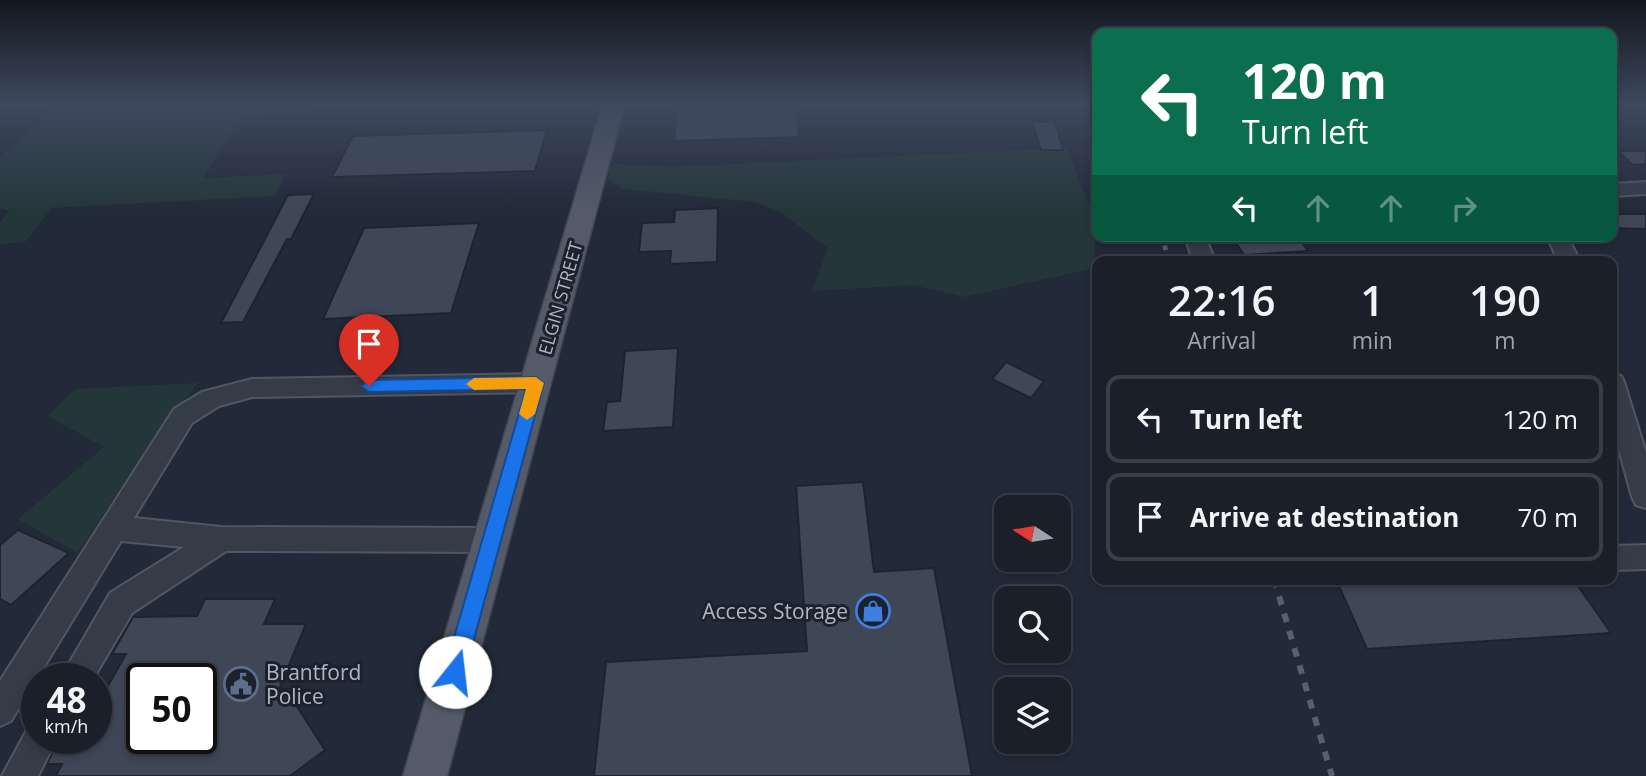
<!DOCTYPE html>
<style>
body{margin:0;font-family:"Open Sans",sans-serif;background:#232732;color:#f1f3f6;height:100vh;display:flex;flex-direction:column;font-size:26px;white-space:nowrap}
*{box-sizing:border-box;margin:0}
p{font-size:23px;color:#9fa2a8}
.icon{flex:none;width:38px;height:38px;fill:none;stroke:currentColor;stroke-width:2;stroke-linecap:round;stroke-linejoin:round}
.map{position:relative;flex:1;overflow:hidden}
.drawer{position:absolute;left:1092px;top:256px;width:525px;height:329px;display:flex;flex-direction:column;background:#1a1f2a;border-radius:14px;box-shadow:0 4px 10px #0003,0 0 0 2px #383d47}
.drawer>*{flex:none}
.guide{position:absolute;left:1092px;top:28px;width:525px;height:214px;border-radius:14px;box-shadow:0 4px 10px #0003,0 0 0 2px #383d47;background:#0b6e4f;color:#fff;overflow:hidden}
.needle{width:46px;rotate:282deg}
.tools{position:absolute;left:994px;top:495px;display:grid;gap:14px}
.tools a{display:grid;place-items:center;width:77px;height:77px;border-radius:14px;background:#1a1f2a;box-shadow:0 4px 10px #0003,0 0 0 2px #383d47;font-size:35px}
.speed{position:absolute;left:21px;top:663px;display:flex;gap:14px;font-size:35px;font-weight:700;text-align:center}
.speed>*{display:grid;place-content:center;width:91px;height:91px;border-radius:50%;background:#1a1f2a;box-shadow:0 4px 10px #0003,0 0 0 2px #383d47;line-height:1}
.speed small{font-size:18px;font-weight:400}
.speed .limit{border:4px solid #111;border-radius:10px;background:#fff;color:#111}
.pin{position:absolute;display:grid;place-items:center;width:60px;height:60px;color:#fff;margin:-72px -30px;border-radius:50% 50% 50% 0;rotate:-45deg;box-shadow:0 0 7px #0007}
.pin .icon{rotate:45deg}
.me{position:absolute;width:77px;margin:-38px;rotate:16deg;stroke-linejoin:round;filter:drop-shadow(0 0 5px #0008)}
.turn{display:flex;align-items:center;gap:24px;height:147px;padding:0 35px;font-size:32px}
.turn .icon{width:91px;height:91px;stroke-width:2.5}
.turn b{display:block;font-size:49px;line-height:60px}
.lanes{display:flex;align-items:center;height:66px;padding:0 35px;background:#0003;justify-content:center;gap:35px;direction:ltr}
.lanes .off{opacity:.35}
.eta{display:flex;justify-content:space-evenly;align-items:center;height:119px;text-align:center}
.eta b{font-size:42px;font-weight:600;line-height:49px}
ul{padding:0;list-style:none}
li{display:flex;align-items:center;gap:21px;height:88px;margin:0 14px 10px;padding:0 21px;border:4px solid #383d47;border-radius:14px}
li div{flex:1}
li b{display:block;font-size:26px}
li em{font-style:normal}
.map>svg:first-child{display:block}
</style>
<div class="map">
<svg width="1646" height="776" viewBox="0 0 1646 776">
<rect width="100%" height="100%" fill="#222938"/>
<path fill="#25363a" d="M59,103H312L308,112L242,115L203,178L286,174L275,196L52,208L25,242L0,244V222L10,210L0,209V158Z
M1068,148C1073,167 1081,183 1088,201C1096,221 1096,247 1094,268L964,297L913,285L812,291L828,248L783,214L755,202L623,189L608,179L609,168L614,164L670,167Z
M198,383L155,435L78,553L18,519L104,447L47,416L76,389Z"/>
<path fill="#3f4757" stroke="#1d232f" stroke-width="2" fill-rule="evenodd" d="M678,103H797L799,137L674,141Z
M1032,122H1055L1063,150H1041Z
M547,130L535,171L332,177L353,136Z
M1618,151H1646V164L1633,165Z
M314,194L291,239H287L243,322L221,323L288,195Z
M718,208L717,262L670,264L671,251L639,252L642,223L674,222L675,210Z
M1612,214H1646V229L1612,228Z
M479,223L451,313L323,319L364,228Z
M1298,236L1308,251L1244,255L1233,238Z
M678,348L673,427L603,431L607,402L620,401L625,351Z
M1006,362L1044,381L1031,398L992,379Z
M863,482L874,572L934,568L972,776H594L606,662L807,651L796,486Z
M18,530L69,553L11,605L0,599V545Z
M1448,579H1573L1611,633L1367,649L1339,586Z
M205,599H275L264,624H306L279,689L307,690L294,702L325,750L290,776H56L62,764H47L59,738H96V707L126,654H112L133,617L197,616ZM142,679H201V738H142Z"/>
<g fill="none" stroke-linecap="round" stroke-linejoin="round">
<g stroke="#515663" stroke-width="4">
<path id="minor" d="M1646,182V194L1612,196V184Z
M1185,236H1205L1215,261H1193Z
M1547,236H1567L1580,261H1558Z
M1612,373L1621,376L1624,382L1646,453V508L1636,505L1632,497L1612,424Z
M536,374L545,377L548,383L545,389L536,392L252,397L219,406L192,423L134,518L221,527L492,528L502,531L506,540L502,549L492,552L226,551L132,613L93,679H60L110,593L184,547L121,541L11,721L0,726V681L174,409L202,392L252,379Z
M1646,545V569L1612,570V546Z
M37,723V738H57L38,776H2L29,726Z"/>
</g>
<g stroke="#3f4551" stroke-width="3">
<path id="major" d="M603,103H625L447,776H403Z"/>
</g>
<use href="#minor" fill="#363b48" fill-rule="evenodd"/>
<use href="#major" fill="#545a68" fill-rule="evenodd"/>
<path stroke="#585f6f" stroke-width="4.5" stroke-dasharray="5 5" stroke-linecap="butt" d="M1161,236L1170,261"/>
<path stroke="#585f6f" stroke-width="6" stroke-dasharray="9 9" stroke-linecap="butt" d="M1274,579L1332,776"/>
</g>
<linearGradient id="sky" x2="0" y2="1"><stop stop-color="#13171f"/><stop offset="0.49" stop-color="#3e495e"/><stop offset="1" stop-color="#3e495e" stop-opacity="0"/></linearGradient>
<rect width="1646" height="212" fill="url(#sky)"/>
<path fill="#1a73e8" stroke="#114b97" stroke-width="2" d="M536,377L544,383L465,672L462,679L455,681L447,679L444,672L526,389L369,392L361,386L369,380Z"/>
<path fill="#f59e0b" d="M536,377L544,383L535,414L527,420L519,414L526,389L474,390L466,384L474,378Z"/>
<defs>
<g id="shop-ring" transform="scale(1.75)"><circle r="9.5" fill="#1b212d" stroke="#3f7fe0" stroke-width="1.5"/><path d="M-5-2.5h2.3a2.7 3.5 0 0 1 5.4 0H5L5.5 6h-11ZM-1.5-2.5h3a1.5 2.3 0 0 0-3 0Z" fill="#3f7fe0"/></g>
<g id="civic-ring" transform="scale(1.75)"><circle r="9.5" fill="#1b212d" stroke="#5c6f8a" stroke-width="1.5"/><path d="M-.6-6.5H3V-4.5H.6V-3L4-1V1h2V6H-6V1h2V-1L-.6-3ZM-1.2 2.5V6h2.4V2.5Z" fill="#5c6f8a"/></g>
</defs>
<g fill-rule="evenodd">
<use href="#shop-ring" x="873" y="611"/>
<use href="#civic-ring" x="241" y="684"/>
</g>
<g text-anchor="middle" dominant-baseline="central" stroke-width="6" stroke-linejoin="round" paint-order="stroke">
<g font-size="18" fill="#b1b6c4" stroke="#1b212d">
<text transform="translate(560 298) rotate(-74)">ELGIN STREET</text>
</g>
<g font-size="21" fill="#b1b6c4" stroke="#1b212d" text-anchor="end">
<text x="848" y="611">Access Storage</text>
<text x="266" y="672" text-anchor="start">Brantford<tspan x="266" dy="24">Police</tspan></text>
</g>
</g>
</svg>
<div class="tools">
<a><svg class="needle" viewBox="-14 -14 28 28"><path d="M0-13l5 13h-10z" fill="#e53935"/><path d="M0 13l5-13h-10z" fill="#9fa2a8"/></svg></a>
<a><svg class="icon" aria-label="search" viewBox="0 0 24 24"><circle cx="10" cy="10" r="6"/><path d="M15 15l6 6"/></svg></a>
<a><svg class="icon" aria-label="layers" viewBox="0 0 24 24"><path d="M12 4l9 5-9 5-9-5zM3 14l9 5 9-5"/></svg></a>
</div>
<div class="speed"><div>48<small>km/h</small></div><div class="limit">50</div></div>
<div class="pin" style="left:369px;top:386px;background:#d93025"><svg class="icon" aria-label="arrive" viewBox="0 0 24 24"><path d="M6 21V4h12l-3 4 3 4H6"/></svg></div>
<svg class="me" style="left:455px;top:672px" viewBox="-20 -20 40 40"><circle r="19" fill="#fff"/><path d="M0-13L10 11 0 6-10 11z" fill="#1a73e8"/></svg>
<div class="guide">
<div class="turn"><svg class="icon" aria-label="left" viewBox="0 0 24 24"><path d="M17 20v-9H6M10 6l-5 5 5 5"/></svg><div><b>120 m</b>Turn left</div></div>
<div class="lanes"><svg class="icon" aria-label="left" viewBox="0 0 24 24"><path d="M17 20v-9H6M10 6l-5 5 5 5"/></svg><svg class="icon off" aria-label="ahead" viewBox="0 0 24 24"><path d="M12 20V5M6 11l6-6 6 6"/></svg><svg class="icon off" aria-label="ahead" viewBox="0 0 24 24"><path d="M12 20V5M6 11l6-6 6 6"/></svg><svg class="icon off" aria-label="right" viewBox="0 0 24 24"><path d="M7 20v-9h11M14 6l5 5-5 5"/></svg></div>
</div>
<section class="drawer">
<div class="eta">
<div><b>22:16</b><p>Arrival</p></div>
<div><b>1</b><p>min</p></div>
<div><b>190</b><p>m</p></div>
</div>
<ul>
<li><svg class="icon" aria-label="left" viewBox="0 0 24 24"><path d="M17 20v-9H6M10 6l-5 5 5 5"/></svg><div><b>Turn left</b></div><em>120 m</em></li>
<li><svg class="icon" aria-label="arrive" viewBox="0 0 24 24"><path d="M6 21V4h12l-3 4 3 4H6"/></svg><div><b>Arrive at destination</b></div><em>70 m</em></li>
</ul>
</section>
</div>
